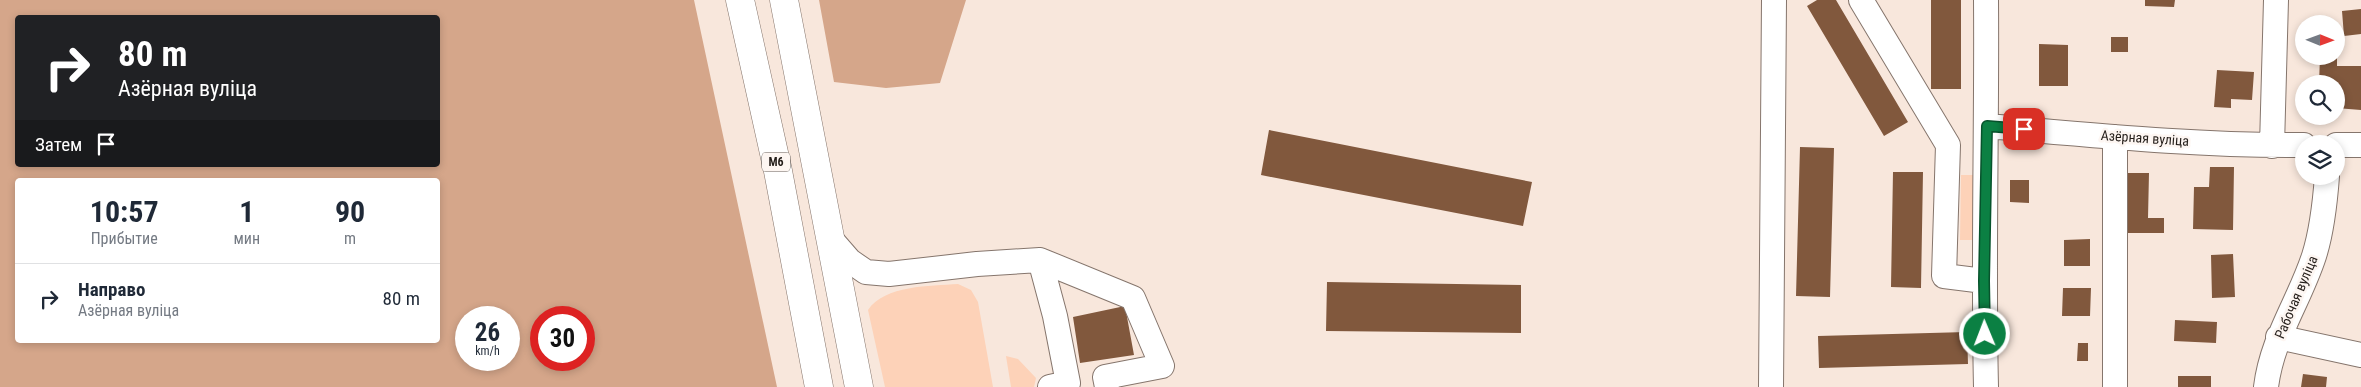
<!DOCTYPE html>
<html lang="ru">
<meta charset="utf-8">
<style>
body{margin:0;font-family:"Roboto Condensed",sans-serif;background:#f6f6f7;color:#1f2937;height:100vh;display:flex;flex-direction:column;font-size:19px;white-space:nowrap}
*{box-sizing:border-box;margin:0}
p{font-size:16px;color:#747a83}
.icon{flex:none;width:28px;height:28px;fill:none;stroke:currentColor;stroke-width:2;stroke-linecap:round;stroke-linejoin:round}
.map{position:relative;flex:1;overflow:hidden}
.details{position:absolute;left:15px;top:178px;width:425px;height:165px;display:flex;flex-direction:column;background:#fff;border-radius:5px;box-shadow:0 2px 8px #0003}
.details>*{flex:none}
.banner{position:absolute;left:15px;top:15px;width:425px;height:152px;border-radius:5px;box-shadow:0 2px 8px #0003;background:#202124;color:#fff;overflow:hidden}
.needle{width:32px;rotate:91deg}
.controls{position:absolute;left:2295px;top:15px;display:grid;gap:10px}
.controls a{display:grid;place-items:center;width:50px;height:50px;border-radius:50%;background:#fff;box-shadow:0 2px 8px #0003;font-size:25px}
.speed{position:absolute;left:455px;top:306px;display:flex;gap:10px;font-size:25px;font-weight:700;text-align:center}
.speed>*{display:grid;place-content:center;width:65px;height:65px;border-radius:50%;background:#fff;box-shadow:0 2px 8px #0003;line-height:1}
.speed small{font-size:12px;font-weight:400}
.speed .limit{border:8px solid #d22;background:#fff;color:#111}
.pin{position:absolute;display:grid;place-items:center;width:42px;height:42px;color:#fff;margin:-21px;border-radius:10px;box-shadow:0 2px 8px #0006}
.me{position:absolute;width:55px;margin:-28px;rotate:359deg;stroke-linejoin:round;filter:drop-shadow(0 0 4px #0008)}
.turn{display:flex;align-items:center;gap:18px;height:105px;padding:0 20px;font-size:22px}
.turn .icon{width:65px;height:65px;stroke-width:2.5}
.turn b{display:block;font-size:35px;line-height:42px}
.then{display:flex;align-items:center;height:48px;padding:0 20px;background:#0003;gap:10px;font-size:19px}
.eta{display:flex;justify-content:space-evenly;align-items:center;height:85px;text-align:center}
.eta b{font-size:30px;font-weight:700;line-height:35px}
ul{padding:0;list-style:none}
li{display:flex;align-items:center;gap:15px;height:70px;padding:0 20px;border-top:1px solid #e0e1e3}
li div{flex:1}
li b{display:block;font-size:19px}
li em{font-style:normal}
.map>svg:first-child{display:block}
</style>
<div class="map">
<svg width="2361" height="387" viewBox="0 0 2361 387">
<rect width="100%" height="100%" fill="#f8e7dc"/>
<path fill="#fdd2b8" d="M1961,175H1980L1978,240H1960Z
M958,284L971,290L978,302L993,387H885L868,310C885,285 930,286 958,284Z
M1006,356L1018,359L1036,378L1034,387H1011Z"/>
<path fill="#d5a68a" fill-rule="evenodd" d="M0,0H694L777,387H0ZM18,18H438V165H18ZM18,180H438V340H18ZM466,318H509V360H466ZM541,318H584V360H541Z
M819,0H966L940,83L886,88L834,82Z"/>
<path fill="#81583d" d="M1817,0H1836L1908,122L1884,136L1807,6Z
M1931,0H1961V89H1931Z
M2145,0H2175L2174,7L2145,6Z
M2361,9V34L2344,36L2342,11Z
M2111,37H2128V52H2111Z
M2039,44L2068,45V86H2039Z
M2320,56H2337V66H2361V110L2336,108V84H2319Z
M2217,70L2254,72L2252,100L2231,99V108L2214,107Z
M1269,130L1532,182L1523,226L1261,175Z
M1800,147L1834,148L1830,297L1796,296Z
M2210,167H2234L2233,230L2193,229L2194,187H2209Z
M1893,172H1923L1921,288L1891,287Z
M2122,173H2149L2148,218H2164V233H2121Z
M2010,180H2029V203L2010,202Z
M2090,239V266H2064V240Z
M2233,254L2235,297L2212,298L2211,255Z
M1327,282L1521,285V333L1326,331Z
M2063,288H2091L2090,316H2062Z
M1125,306L1134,355L1080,363L1073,317Z
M2175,320L2217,322L2216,343L2174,341Z
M1967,332L1968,364L1819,368L1818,336Z
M2078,343H2088V361H2077Z
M2303,374L2327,377L2326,387H2301Z
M2178,376H2211V387H2178Z"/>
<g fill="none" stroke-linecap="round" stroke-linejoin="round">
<g stroke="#85756c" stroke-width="26">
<path id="minor" d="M1861,0L1948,145L1944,276L1984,281
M1987,126C2092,135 2198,146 2304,145
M2115,137V387
M2336,145H2361
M2272,146L2276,0
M830,238L850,261L866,272L889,274L977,264L1040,260L1133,298L1162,366L1105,377L1107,387
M1040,260L1055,316L1068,383L1050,387
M2278,337L2361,355
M1771,387L1774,0
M1986,387C1983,258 1987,129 1986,0
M2266,387C2272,338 2299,302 2314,256C2322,231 2325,203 2327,176"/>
</g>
<g stroke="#85756c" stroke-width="29">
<path id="highway" d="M740,0L778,171L819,387
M784,0L859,387"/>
</g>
<use href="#minor" stroke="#fff" stroke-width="24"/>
<use href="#highway" stroke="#fff" stroke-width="28"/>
</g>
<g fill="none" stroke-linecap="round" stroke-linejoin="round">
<g stroke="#07532c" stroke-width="12">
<path id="route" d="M1985,334L1984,281L1987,126L2024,129"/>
</g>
<use href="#route" stroke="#0b8043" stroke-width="9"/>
</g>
<g text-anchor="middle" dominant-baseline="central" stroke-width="5" stroke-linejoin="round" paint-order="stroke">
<rect fill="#fdf6f2" stroke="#655f5b" stroke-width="1" x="762" y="152.5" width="28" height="19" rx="4"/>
<g font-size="12" font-weight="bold" fill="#241e1a">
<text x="776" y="162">М6</text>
</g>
<g font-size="14" fill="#241e1a" stroke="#fdf6f2">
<text transform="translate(2145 138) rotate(4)">Азёрная вуліца</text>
<text transform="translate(2296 297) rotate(-67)">Рабочая вуліца</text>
</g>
</g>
</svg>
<div class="controls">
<a><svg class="needle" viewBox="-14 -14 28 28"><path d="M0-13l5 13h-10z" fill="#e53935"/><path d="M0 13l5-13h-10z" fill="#747a83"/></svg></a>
<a><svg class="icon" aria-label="search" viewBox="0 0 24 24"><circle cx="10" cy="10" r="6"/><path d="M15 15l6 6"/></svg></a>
<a><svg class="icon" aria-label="layers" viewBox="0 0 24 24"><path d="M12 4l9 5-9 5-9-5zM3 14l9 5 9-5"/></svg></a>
</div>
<div class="speed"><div>26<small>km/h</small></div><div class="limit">30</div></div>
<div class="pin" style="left:2024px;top:129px;background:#d93025"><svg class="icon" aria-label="arrive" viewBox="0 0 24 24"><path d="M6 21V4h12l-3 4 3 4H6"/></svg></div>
<svg class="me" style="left:1985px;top:334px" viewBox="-20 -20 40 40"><circle r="17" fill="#0b8043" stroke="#fff" stroke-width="3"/><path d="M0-11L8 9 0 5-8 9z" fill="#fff"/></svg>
<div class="banner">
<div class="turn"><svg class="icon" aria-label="right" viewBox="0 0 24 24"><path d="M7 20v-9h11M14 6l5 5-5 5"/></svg><div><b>80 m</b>Азёрная вуліца</div></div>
<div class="then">Затем<svg class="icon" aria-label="arrive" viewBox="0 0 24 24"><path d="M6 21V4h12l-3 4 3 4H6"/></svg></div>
</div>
<section class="details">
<div class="eta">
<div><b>10:57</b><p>Прибытие</p></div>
<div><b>1</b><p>мин</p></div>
<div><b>90</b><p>m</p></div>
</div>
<ul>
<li><svg class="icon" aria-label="right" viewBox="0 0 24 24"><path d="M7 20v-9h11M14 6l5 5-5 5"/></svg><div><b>Направо</b><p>Азёрная вуліца</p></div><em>80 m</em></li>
</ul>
</section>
</div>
